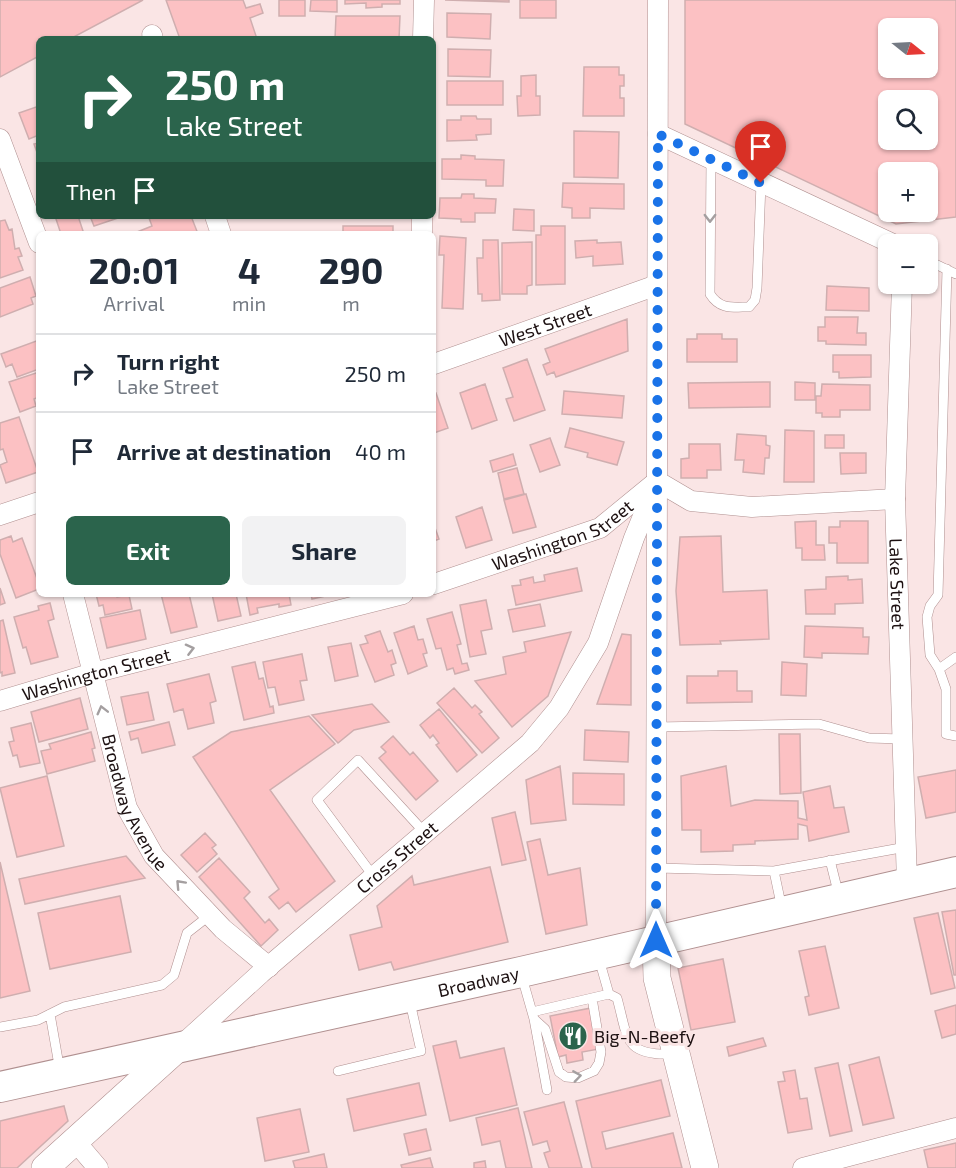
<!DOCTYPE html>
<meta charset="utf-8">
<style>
body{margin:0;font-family:"Exo 2",sans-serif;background:#f2f2f3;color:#1f2937;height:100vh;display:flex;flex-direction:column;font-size:22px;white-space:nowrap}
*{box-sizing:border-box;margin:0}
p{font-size:20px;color:#747a83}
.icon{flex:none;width:33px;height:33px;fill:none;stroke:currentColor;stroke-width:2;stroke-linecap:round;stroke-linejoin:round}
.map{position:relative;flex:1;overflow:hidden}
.drawer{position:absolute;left:36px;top:231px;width:400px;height:366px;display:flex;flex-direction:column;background:#fff;border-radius:9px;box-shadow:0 2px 4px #0004}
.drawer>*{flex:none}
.guide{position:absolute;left:36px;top:36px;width:400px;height:183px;border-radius:9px;box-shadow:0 2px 4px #0004;background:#2b644c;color:#fff;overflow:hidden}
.needle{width:39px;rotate:108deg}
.buttons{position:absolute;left:878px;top:18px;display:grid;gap:12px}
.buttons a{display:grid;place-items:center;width:60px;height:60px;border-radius:9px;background:#fff;box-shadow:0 2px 4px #0004;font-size:30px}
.pin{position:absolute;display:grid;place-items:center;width:51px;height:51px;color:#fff;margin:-62px -26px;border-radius:50% 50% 50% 0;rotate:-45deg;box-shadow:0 0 6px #0007}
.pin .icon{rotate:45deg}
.me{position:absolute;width:66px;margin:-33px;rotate:0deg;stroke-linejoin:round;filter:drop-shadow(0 0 4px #0008)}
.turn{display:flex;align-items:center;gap:21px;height:126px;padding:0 30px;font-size:27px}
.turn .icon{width:78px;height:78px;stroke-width:2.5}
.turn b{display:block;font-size:42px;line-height:51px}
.then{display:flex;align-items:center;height:57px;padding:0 30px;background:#0003;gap:12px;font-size:22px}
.eta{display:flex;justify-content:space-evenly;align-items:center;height:102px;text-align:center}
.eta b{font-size:36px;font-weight:700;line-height:42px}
.action{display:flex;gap:12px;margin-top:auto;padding:12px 30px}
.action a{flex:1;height:69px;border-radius:9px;background:#2b644c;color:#fff;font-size:24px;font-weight:700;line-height:69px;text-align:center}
.action a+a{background:#f2f2f3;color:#1f2937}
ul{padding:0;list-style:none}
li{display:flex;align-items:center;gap:18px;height:78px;padding:0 30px;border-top:2px solid #e0e1e3}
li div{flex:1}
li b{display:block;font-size:22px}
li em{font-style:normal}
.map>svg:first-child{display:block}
</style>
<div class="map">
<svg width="956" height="1168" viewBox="0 0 956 1168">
<rect width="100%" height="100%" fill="#fae5e5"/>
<path fill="#fcc1c3" stroke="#cfaeaf" stroke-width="1.5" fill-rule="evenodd" d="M0,0H143L70,39H39V56L0,77Z
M166,0H243L246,8L260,4L263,13L250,18L257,39H180Z
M279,0H305V16H279Z
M311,0H337V12L310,11Z
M345,0H400V4H382V7L366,8V3L345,4Z
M445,0H509V2Z
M520,0H556V18H520Z
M685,0H956V217L896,224L685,124ZM888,28H927V68H888ZM888,100H927V140H888ZM888,172H927V212H888Z
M447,13L491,14L490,39L447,37Z
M336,16H400L399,39H335Z
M448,49L491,50L490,77L448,76Z
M584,67H619V75H624V86H620V98H624V116H583Z
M536,75V96H540V115L518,116L517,96H521V76Z
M447,81H503V105H447Z
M39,106V135L29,139L19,113Z
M461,116H476L477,119H491V134L476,135L477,140L447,141V120H461Z
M574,131L619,132L618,178L574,177Z
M39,143V158L34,144Z
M461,155L475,156V159L504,160L503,186H486V180L442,179V159H461Z
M563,183L624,184V209L590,208V218H572V208L562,207Z
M462,194H474V198L496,199L495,213H475V222H461V219L439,218L440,198H461Z
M514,209L534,210V231L513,230Z
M55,216H78L84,234H61Z
M90,216H124L94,226Z
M154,216H191L198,234H132L152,226L149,218Z
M5,220L9,230L12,229L15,249L19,248L22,256L18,257L23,270L0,278V221Z
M343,226H393V234H343Z
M541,226H565V284L536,285V235H541Z
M440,236L466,238L463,309L442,308L444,255H439Z
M483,240H498L500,300L482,301V294H478L477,258H483Z
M597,240V243L621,242L623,264L593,266V256L576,258L575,241Z
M532,242V285L527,286V294H502V243Z
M30,277L36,296L31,298L33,304L0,317V288Z
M827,286L869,288V311L826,310Z
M825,317H858L857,333H866V345L826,344V341H818V327H825Z
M627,319L628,351L556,377L554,372L547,375L543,365L550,362L545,349Z
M697,334H722V339H737V362H687V339H697Z
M39,340V369L17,377L12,364L6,367L1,354Z
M833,355H871V377L839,378V372H833Z
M527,359L545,410L514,421L506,399L513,397L503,368Z
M39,372V397L34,399L36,406L20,412L9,382Z
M770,382V407L689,408L688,383Z
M795,382L815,383V400H795Z
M485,384L497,420L472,429L460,393Z
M822,384L870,385V410H840V417H822V413H816V396H821Z
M564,391L624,396L622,418L562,414Z
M436,393L448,428L434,433V394Z
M19,417L38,472L6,483L0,465L7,462L3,449L0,450V423Z
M570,428L624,442L617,465L587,457L588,453L565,447Z
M785,430L814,431V482H784Z
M737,434L766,436V445L770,446L769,458H765L764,474L743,472L744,460H735Z
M825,435H844V448H825Z
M550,438L560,465L540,472L530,445Z
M689,444H720L721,470H707V478H681V459L689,458Z
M840,453H866V473L841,474Z
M513,454L516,465L493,472L490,461Z
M517,468L524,494L504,499L498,473Z
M526,494L536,527L513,533L504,500Z
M482,507L492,540L466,548L456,517Z
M816,521V545H824L825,560H802V548H796L795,522Z
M840,521H868V563H837V543H829V527H840Z
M434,525L439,539L434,541Z
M11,536L13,542L22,538L39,584V589L16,598L0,554V540Z
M721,536L723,592L767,590L769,639L720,641L721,644L680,645L676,591L680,537Z
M577,568L582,591L516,605L512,586L521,585L520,580L533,577L534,583L545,581L544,575Z
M848,576V580L862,579L863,603L835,604V614H806L805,590L826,589V577Z
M0,588L5,603L0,605Z
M96,594H116L117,597L129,595L132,609L105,615L103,605L99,606Z
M161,594H189L197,627L171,633Z
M212,594H236L241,616L218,621Z
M246,594H289L291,605L279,607V604L257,608L258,613L250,615Z
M311,594H334L312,599Z
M486,600L492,629L481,631L486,654L470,657L460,605Z
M50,603L54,619L48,621L58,657L31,664L26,647L23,648L14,617L39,610L38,606Z
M540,604L545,626L513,632L508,610Z
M140,610L146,639L107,648L100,618Z
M452,612L461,644L457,645L462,664L467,663L469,670L455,674L453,668L447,670L441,648L436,649L427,619Z
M3,620L15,673L2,676V672L0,673V621Z
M414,626L418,640L423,639L427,653L423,654L427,666L408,674L394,633Z
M805,626L863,628V637H869L868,654L822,653V658L804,657Z
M380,631L388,652L392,650L396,663L391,665L394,675L375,682L360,645L368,643L365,636Z
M571,632L548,696L512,727L475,681L506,674L503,657L526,652L524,642Z
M622,634L631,635V705L597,704Z
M351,643L358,676L335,681L328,647Z
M302,654L307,680L300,681L304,700L279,705L275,687L268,688L263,662Z
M255,662L259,679L263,678L270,707L273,706L274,713L244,720L232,667Z
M782,662L807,664L806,696L781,695Z
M718,671H737V691H752V702L687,703V676H718Z
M209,674L216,701L210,703L214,723L188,729L183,709L174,712L167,684Z
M454,688L472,708L475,705L482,712L479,714L499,738L482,753L437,703Z
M148,692L154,720L127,725L121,697Z
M80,698L88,729L39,742L31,712Z
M372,704L389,722L354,730L338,743L312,715Z
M439,709L477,755L457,772L436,745L439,743L433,735L430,738L420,725Z
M309,716L335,744L270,790L335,881L296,912L288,902L279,909L269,897L279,889L193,757L231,732Z
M169,722L175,745L142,753L138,738L131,740L129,732Z
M31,723L40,763L20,767L17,755L13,756L9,742L14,741L11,728Z
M585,730L629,732L628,762L584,760Z
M91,732L95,748L92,749L95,761L47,774L41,751L51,749L49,744Z
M779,734H800L801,793L780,794Z
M393,736L410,755L413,752L438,781L416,800L379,758L386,752L381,747Z
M560,766L566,820L531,824L526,780Z
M726,766L731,806L755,800L798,801V818L807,820L803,792L830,786L834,808L844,807L849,832L809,841L807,826L798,824V839L755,841V844L733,845V851L701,852V830H682L681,776Z
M956,770V812L926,818L918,777Z
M573,773L624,774V805L573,804Z
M47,776L64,846L17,857L0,788Z
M515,812L526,860L502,865L492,818Z
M205,833L216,845L212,848L217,854L197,872L181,855Z
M540,839L548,875L580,868L587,925L546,934L527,842Z
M126,856L145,878L25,904L19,879Z
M219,858L250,892L244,898L265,923L269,919L278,930L261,946L199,877Z
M0,862L30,991L0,998Z
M490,867L508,942L394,970L391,962L359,970L350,935L382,927L377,906L412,876L414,885Z
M120,896L131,952L50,969L38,913Z
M956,910V975H954L942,912Z
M938,913L955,988L931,994L914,918Z
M825,946L839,1008L809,1015L805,997L809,996L799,951Z
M723,959L735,1022L691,1030L678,968Z
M956,1005V1034L942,1038L935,1011Z
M591,1008L599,1049L582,1052L583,1060L567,1063L566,1055L558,1057L550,1016Z
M763,1038L766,1046L729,1056L727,1047Z
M456,1041L460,1058L504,1048L517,1105L450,1121L433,1046Z
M879,1057L894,1118L863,1125L849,1065Z
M838,1063L852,1131L830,1136L815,1068Z
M795,1070L800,1099L807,1098L812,1129L788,1133L778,1082L785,1081L783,1072Z
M661,1080L670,1116L602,1132L606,1149L673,1133L682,1168H592L576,1101Z
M419,1083L426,1115L354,1131L347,1099Z
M564,1102L582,1168H549L544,1153L550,1151L547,1141L533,1145L524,1112Z
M64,1106L68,1121L17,1168H0V1121Z
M518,1108L532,1168H506L500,1141L482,1145L476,1118Z
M300,1109L309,1152L265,1161L257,1118Z
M426,1129L431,1150L409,1155L404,1134Z
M956,1143V1168H928L924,1150Z
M324,1154L327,1168H295L293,1161Z
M430,1158L433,1168H402L401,1165Z
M485,1161L486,1168H474V1163Z"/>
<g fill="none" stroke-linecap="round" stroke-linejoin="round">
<g stroke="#b09090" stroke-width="10">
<path id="lane" d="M711,159L710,294C720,310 733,307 749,307L755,300L757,288L761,183
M927,260L956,274
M947,269L938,595L930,606L927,617L930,655L939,669L946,689V734L956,736
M939,669L956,657
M656,727L819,724L869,738L902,739
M830,860L839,896
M656,868L774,871L782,909
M774,871L906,847
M374,877L317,800L358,760L425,833
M599,959L609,994
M522,977L534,1019L547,1090
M532,1012L609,994L617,998C628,1037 623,1056 672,1054
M50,1014L60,1071
M534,1019L545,1029L559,1072L566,1077L578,1078L594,1071L599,1063L601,1052L592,998
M0,1027L38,1020L64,1007L162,985L174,975L187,933L210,915
M338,1071L421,1051L410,1002"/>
</g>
<g stroke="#b09090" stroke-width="21">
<g id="street">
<path d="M152,35L153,39"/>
<path d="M423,39L424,0"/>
<path d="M658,134L893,244"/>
<path d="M0,139L39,243"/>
<path d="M215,216L221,234"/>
<path d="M422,234V216"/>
<path id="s1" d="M902,284L895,499L907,883"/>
<path id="s2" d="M434,364L657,285"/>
<path d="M657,481L691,501L752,507L895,499"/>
<path d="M0,515L39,502"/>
<path id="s3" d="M434,584L600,528L655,483"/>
<path id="s4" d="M73,594L127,808L154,856L223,929L269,967"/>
<path id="s5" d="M0,701L93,673L403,594"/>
<path d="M656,941L658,0"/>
<path id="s6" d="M183,1044L261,973L530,743L559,708L598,643L634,538L653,492"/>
<path d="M75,1141L98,1168"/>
<path d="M803,1168L956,1128"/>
</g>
</g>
<g stroke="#b09090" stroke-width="28">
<path id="secondary" d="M656,941L657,978L705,1168
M45,1168L179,1047"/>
</g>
<g stroke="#b09090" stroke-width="32">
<g id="primary">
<path id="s7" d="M0,1087L521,972L956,872"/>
</g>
</g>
<use href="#lane" stroke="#fff" stroke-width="9"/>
<use href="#street" stroke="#fff" stroke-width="20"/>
<use href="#secondary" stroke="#fff" stroke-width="27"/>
<use href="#primary" stroke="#fff" stroke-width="30"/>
</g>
<defs><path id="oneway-chevron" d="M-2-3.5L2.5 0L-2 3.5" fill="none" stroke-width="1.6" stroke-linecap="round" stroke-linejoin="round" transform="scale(1.5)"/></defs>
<g stroke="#a49fa0">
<use href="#oneway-chevron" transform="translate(710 218) rotate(90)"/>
<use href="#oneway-chevron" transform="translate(190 649) rotate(-14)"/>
<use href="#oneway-chevron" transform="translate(102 710) rotate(-104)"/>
<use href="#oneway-chevron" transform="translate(180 884) rotate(-133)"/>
<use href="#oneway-chevron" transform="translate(577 1076) rotate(-8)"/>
</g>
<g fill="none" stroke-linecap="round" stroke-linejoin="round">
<path stroke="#1a73e8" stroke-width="10" stroke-dasharray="0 18" d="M656,940L658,134L761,183"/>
</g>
<defs>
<g id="restaurant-disc" transform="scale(1.5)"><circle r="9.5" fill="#2b644c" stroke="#fae5e5"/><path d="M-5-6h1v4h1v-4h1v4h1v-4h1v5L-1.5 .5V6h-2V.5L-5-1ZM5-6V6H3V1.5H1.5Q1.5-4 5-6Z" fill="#fff"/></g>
</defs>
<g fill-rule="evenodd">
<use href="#restaurant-disc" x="573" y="1036"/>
</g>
<g text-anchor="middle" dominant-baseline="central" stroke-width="6" stroke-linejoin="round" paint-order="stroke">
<g font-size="18" fill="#1c1011" stroke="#fae5e5">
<text stroke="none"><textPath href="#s2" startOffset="118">West Street</textPath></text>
<text stroke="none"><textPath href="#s3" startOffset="138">Washington Street</textPath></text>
<text stroke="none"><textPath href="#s1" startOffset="300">Lake Street</textPath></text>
<text stroke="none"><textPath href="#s5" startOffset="100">Washington Street</textPath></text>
<text stroke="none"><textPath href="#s4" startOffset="218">Broadway Avenue</textPath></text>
<text stroke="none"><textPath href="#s6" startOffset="284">Cross Street</textPath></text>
<text stroke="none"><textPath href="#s7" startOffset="490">Broadway</textPath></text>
</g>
<g font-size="18" fill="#1c1011" stroke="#fae5e5" text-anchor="start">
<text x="594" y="1036">Big-N-Beefy</text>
</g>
</g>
</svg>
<div class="buttons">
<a><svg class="needle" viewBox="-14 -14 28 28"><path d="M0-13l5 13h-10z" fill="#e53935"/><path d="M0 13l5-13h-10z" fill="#747a83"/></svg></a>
<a><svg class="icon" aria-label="search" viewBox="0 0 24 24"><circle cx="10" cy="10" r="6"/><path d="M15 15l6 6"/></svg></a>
<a>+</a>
<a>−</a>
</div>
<div class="pin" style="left:761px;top:183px;background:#d93025"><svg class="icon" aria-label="arrive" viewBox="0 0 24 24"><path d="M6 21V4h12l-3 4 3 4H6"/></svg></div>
<svg class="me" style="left:656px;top:940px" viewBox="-20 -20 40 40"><path d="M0-17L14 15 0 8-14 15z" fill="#1a73e8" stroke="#fff" stroke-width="4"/></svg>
<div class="guide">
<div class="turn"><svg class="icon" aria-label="right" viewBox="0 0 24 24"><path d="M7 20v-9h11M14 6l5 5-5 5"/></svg><div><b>250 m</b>Lake Street</div></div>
<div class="then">Then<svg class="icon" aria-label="arrive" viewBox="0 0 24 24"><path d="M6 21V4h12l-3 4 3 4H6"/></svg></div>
</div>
<section class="drawer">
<div class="eta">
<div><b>20:01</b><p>Arrival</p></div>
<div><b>4</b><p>min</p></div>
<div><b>290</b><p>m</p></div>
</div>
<ul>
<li><svg class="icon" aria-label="right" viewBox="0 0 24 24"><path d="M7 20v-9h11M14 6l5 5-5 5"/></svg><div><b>Turn right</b><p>Lake Street</p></div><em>250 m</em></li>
<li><svg class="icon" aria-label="arrive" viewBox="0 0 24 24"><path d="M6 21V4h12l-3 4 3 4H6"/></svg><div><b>Arrive at destination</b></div><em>40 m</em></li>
</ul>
<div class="action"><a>Exit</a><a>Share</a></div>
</section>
</div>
